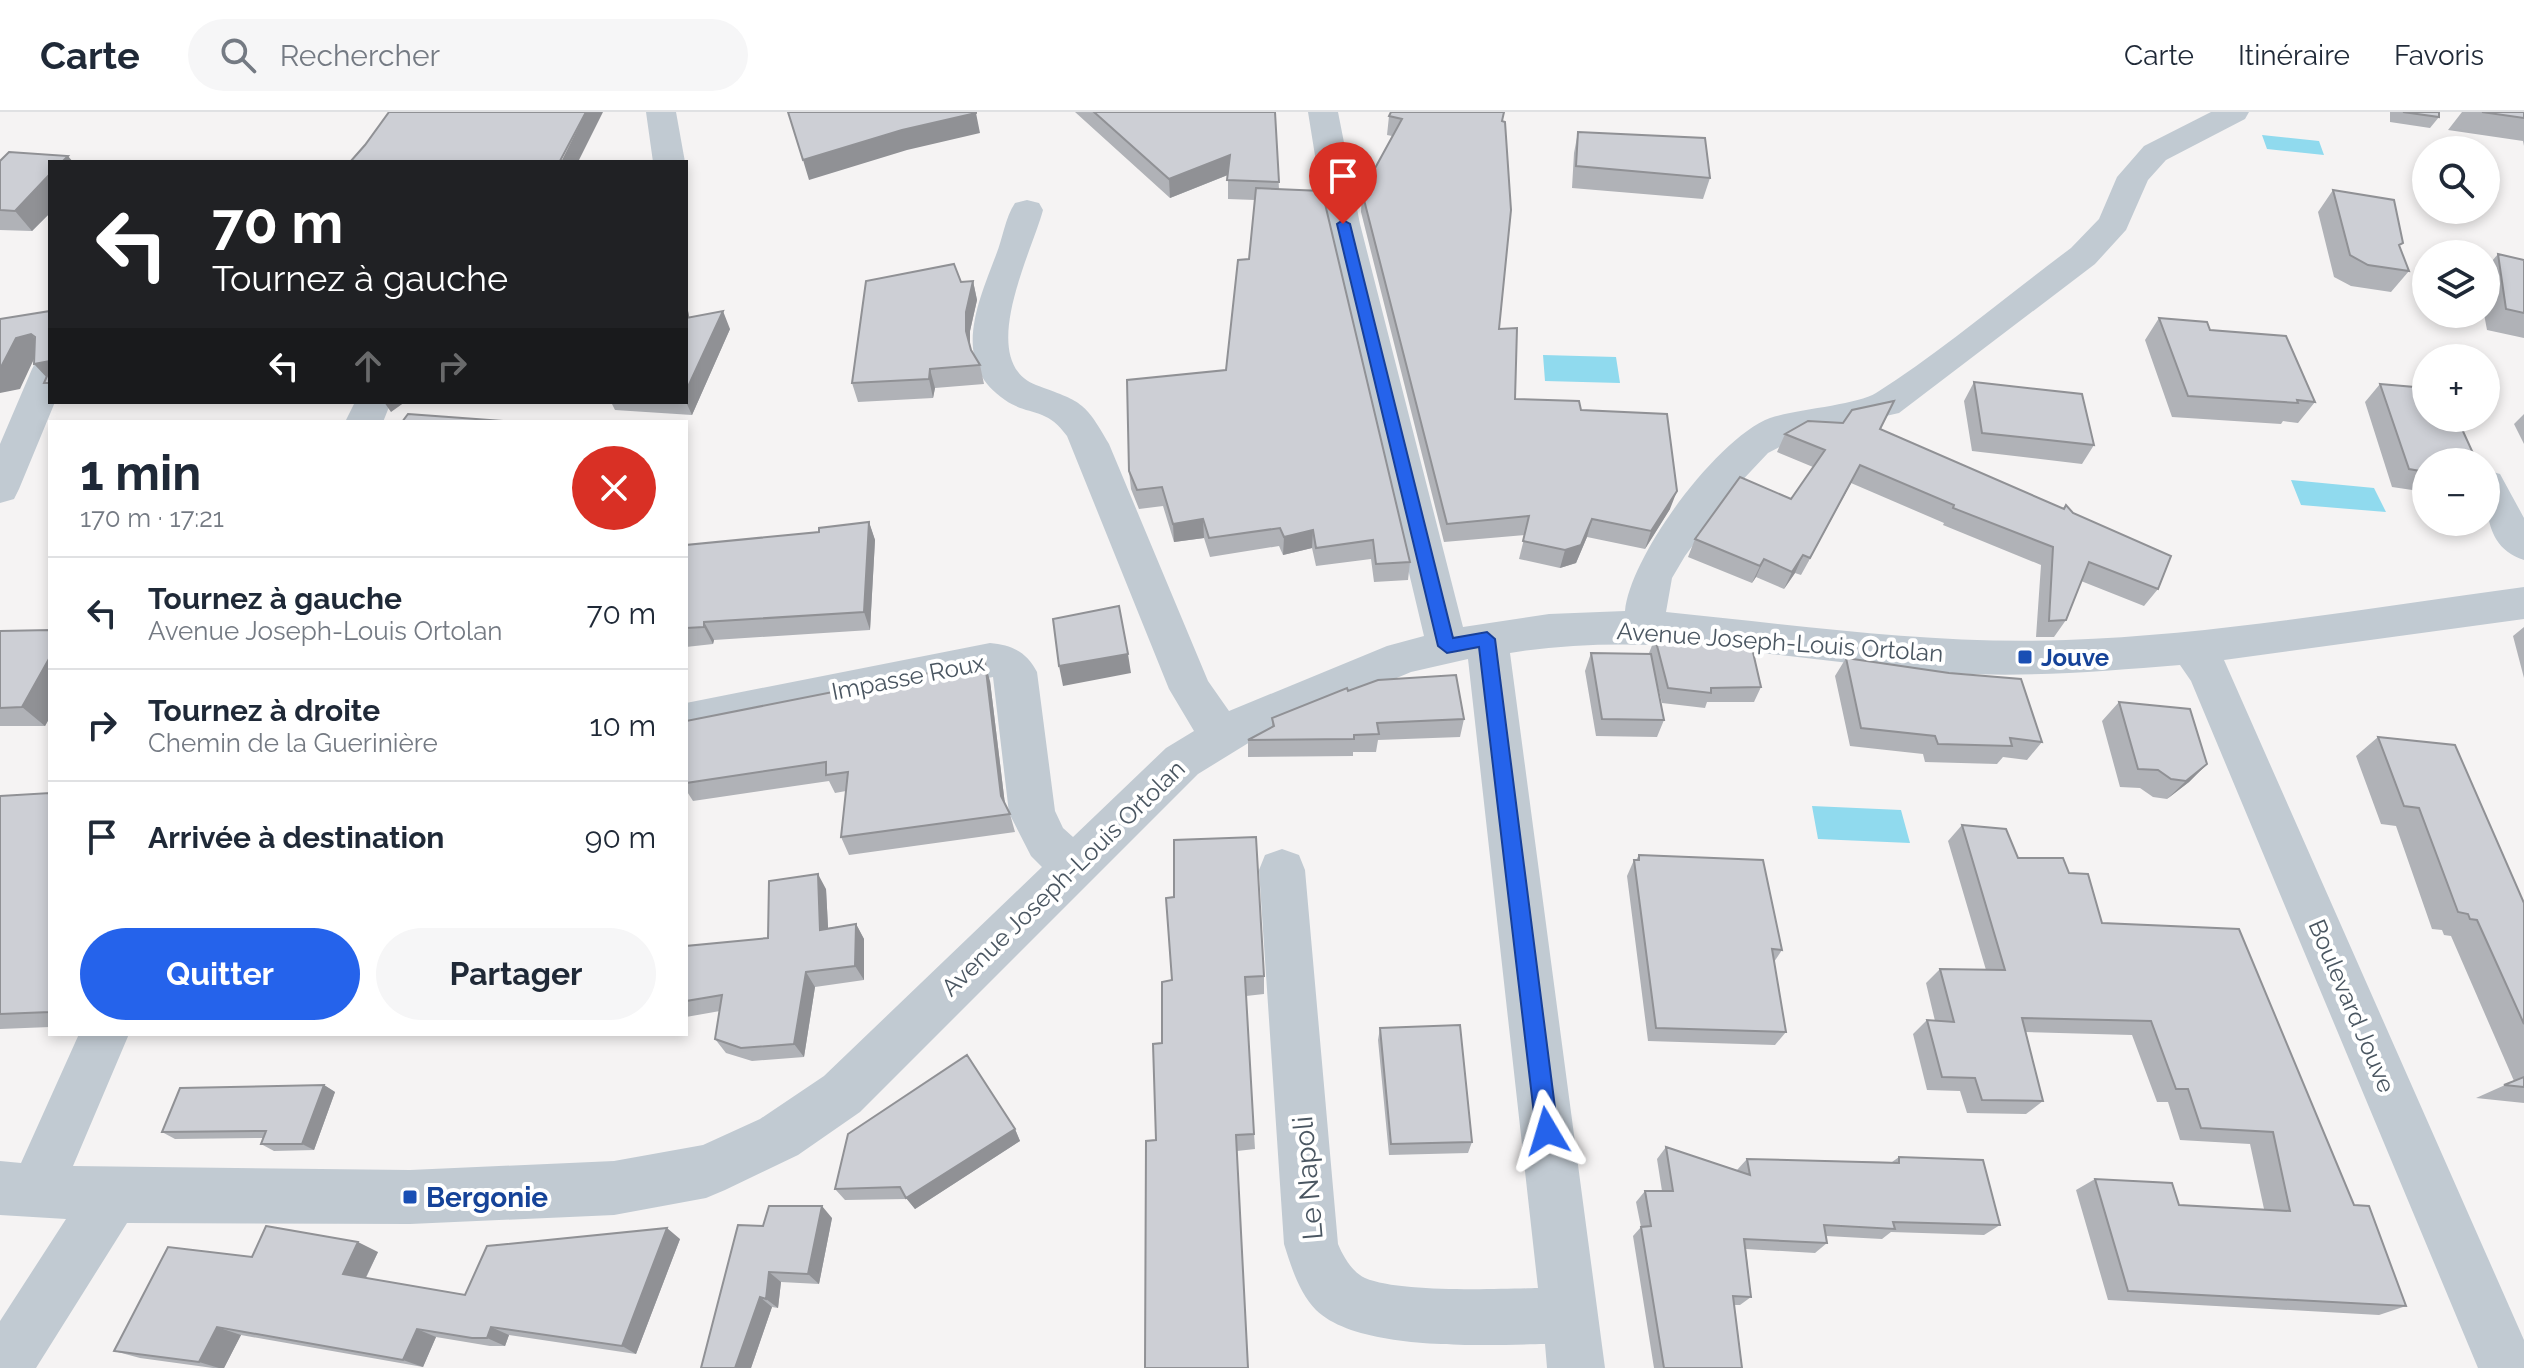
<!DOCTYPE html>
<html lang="fr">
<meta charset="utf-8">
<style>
body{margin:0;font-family:Raleway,sans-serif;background:#f6f6f7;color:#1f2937;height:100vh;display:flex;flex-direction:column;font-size:30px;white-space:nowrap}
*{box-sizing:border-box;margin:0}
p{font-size:26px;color:#747a83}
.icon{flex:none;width:44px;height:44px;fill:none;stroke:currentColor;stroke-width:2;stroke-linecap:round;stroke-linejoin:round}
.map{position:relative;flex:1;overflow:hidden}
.panel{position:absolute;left:48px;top:308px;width:640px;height:616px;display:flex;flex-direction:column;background:#fff;border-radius:0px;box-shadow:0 4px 12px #0003}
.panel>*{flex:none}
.banner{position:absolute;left:48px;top:48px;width:640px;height:244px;border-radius:0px;box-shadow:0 4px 12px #0003;background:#202124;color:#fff;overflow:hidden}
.buttons{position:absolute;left:2412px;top:24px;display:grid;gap:16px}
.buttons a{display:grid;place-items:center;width:88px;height:88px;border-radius:50%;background:#fff;box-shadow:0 4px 12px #0003;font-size:40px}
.pin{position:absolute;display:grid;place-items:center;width:68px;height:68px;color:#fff;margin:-82px -34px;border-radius:50% 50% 50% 0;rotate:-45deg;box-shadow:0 0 8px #0007}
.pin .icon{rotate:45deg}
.me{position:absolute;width:88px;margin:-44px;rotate:353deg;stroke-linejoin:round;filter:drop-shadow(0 0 6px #0008)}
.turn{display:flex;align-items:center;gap:28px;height:168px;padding:0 32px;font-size:36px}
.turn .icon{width:104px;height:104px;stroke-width:2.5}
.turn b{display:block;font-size:56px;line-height:68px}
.lanes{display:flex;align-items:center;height:76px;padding:0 32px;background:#0003;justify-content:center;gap:40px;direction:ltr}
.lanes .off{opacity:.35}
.round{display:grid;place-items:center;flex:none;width:84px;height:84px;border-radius:42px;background:#f6f6f7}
.overview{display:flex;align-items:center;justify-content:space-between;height:136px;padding:0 32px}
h1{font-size:48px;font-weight:700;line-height:60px}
.cta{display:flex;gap:16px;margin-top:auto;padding:16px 32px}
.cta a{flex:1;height:92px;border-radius:48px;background:#2563eb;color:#fff;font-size:32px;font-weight:700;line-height:92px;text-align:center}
.cta a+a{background:#f6f6f7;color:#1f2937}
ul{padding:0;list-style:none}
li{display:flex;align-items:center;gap:24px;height:112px;padding:0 32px;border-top:2px solid #e0e1e3}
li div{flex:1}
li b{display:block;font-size:30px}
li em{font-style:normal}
header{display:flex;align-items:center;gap:48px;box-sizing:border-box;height:112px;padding:0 40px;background:#fff;border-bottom:2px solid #e0e1e3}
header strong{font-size:38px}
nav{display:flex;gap:44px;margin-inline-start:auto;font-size:28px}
.search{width:560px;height:72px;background:#f6f6f7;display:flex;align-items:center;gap:20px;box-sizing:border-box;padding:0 28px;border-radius:44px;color:#747a83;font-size:30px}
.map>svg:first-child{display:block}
</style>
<header>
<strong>Carte</strong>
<div class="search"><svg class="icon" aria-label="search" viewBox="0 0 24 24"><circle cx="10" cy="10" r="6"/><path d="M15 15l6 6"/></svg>Rechercher</div>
<nav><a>Carte</a><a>Itinéraire</a><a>Favoris</a></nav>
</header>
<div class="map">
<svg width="2524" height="1256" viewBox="0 0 2524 1256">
<rect width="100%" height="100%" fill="#f5f3f3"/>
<path fill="#90daee" d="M2262,23L2319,29L2324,43L2267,37Z
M1543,243L1616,245L1620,271L1545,269Z
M2291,368L2374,376L2386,400L2301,393Z
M1812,694L1901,698L1910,731L1818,727Z"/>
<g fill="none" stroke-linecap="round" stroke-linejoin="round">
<path fill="#c1cad2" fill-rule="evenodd" d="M646,0H676L685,50H653Z
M1308,0H1338L1360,112L1463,515L1549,502L1625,499C1630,444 1717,326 1770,306C1797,297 1857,293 1876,281C1942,239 2008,183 2071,136L2099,107L2117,65L2144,34L2211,0H2249L2245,7L2166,48L2148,68L2126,118L2095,152L1899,301L1802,323L1768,341L1735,376L1685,444L1672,466L1666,500C1798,513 1933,533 2066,528C2219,523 2372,495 2524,475V507L2224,548L2524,1228V1256H2478L2191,569L2180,553C2104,559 2027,566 1950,561C1804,550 1656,517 1510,541L1605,1256H1547L1545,1232C1487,1233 1359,1240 1316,1198C1299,1181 1291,1154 1284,1132L1259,758L1265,743L1282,737L1299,743L1305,758L1338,1132C1343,1144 1352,1160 1365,1166C1400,1181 1498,1177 1538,1176L1468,547L1411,560L1263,622L1198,662L860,1000L798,1043L725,1078L706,1086L614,1103L410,1112L127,1111L36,1256H0V1209L66,1107L0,1103V1049L21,1051L79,922H129L73,1054L410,1058L614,1049L703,1033L760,1007L824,964L1042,755L1031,744L1009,701L993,565L686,627V591L990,531C1012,533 1027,540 1037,560L1055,699L1063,716L1073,725L1166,636L1194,619L1169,577L1067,324C1047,295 1028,304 1005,288C950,251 978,191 996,143C1003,126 1005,106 1015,91L1027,88L1039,91L1043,98C1032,140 975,249 1036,273C1081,290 1084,288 1109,332L1208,569L1229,599L1387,534L1424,524L1326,112Z
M50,245V290H55L19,377L14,387L0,391V332L32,257L37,248Z
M355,290H391L383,310H345Z
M2486,358L2500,362L2524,406V448C2483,435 2486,393 2486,358Z"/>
</g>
<path fill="#b0b2b7" d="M1075,0H1275L1279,77L1410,450L1408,468L1374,470L1371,447L1316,454L1312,436L1283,443L1279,434L1210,445L1204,426L1174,430L1163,394L1139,397L1131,377L1129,359L1226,258L1249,147L1255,88L1228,87V63L1170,86Z
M2390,0H2439V5L2430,16L2390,10Z
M2462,0H2524V34L2523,29L2448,18Z
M1389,4L1502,9L1499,217L1515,287L1581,298L1670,397L1645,437L1587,425L1576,451L1560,456L1519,447L1525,423L1444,430L1361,100L1362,80L1392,24L1387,23Z
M1578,20L1710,66L1703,87L1572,76L1574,41Z
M0,49L50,50V101L32,119L0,118Z
M2333,78L2400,135L2409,159L2391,180L2351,174L2334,165L2318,100Z
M2498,142L2524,148V226L2487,218L2484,202H2486V156Z
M973,169L977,188L970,219V236L980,253L984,272L935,276L933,286L858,290L852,271L961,170Z
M686,188L689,205L730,217L692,303L615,298L611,290H686Z
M2159,206L2210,218L2315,290L2298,311L2283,309L2281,312L2172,305L2145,228Z
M1974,270L2094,333L2082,352L1972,339L1964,289Z
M2380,272L2426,350V380L2392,375L2365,290Z
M2524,302V332L2514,312Z
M1843,311L1880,317L2063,397L2066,393L2073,401L2158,477L2144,494L2081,469L2066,508L2054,525H2036L2041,453L1943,413L1944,411L1851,371L1801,463L1795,461L1784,477L1756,465L1752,471L1688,445L1695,427L1791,387L1813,355L1777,340L1785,322Z
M869,410L875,428L870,518L714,528L713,532L686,535V433L819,420Z
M2524,515V566L2513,524Z
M50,518V605L45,614H0V519Z
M1655,526L1761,575L1754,590H1707L1705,596L1662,591L1656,567L1664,608L1657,625L1596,624L1585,559L1591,541H1649Z
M1846,546L2042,630L2027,648L2003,645L1997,652L1925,650L1923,642L1850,634L1835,564Z
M990,569L1005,692L1010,702L1015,720L849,743L841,725L846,679L835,681L829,669L693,689L686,678V609Z
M1348,579L1464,607L1460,625L1378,628L1376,640H1353V644L1248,645V628L1272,615V606Z
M2119,590L2207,652L2189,670L2167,687L2153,685L2140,676L2120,675L2102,609Z
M2378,625L2524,791V991L2476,986L2514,969L2451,824L2444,823L2442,818L2432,817L2396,714L2381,712L2356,644Z
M50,681V915L0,917V684Z
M1962,713L2018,746L2069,761L2102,811L2354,1093L2406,1194L2379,1203L2108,1188L2076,1078L2095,1067L2179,1093L2264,1097L2250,1032L2180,1028L2168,990H2157L2132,923L2026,920L2043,989L2026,1002L1967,1001L1960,979L1927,978L1913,922L1927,908L1935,909L1926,871L1940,857L1986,858L1948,729Z
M1639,743L1782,838L1774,850L1786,920L1775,933L1648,929L1627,764L1634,748H1636Z
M826,777L828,816L856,812L864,827V868L815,875L804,945L752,949L726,941L715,927L720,899L686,905V834L768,826Z
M1264,864V882L1246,884L1255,1037L1237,1039L1156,1028L1162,931L1172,868Z
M1380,916L1472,1030L1468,1041L1389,1043L1378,928Z
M324,973L335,980L314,1038L274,1039L261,1032L264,1026L175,1027L162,1020Z
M1015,1017L1020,1029L915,1097L907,1087L845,1088L835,1077Z
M1666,1035L1737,1058L1747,1047L1892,1050L1899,1045L2000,1113L1984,1123L1891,1120L1882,1127L1826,1124L1827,1131L1815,1141L1746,1137L1751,1185L1740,1193H1734L1742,1256H1654L1633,1124L1641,1115L1636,1090L1645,1079H1662L1657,1047Z
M832,1106L819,1172L781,1170L778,1196L772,1195L751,1256H701L763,1114Z
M680,1127L636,1242L509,1223L505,1234H490L436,1225L423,1255L241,1223L224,1256H213L140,1246L114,1239L252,1145L378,1140L366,1166L465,1183Z"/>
<path fill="#909195" d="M586,0H603L578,50H561Z
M976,1L980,21L907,38L809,68L803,48L902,18Z
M1230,43V62L1170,86L1169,67Z
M68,44L73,50H62Z
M50,62V101L32,119L15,99Z
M973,169L977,188L970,219V239L966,219V200Z
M686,188L693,225L686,207Z
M723,199L730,217L692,303L686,290V279Z
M31,222L49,242L34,247L20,277L0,281V257L16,226Z
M50,249V269L34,252Z
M930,257L935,276L933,286L929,267Z
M384,290H405L391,300Z
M1860,353L1851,371L1801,463L1810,446Z
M1677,379L1670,397L1645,437L1651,419Z
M1203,407L1204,426L1174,430L1173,412Z
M1592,407L1587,425L1576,451L1560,456L1565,438Z
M869,410L875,428L870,518L864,500Z
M1313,418L1312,436L1283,443L1284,425Z
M1803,443L1795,461L1784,477L1792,460Z
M1764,447L1756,465L1752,471L1760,454Z
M704,510L714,528L713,532L704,515Z
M1128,542L1131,561L1063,574L1059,554Z
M50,545V605L45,614L22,595Z
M985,550L990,569L1006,701L1001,684Z
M2207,652L2189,670L2167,687L2186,669Z
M818,762L826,777L829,833L820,818Z
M856,812L864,827V868L855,854Z
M806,860L815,875L804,945L794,932Z
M324,973L335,980L314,1038L302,1032Z
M1015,1017L1020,1029L915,1097L906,1086Z
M822,1094L832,1106L819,1172L808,1162Z
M667,1116L680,1127L636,1242L622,1234Z
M358,1130L378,1140L363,1171L343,1162Z
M769,1160L781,1170L778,1196L766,1187Z
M760,1185L772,1195L751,1256H735Z
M217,1215L241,1223L224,1256H219L199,1250Z
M491,1215L509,1223L505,1234L487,1226Z
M417,1217L436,1225L423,1255L403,1248Z"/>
<path fill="#cdcfd5" stroke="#909195" stroke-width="2" d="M389,0H586L560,49H555L554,50H350L365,33Z
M788,0H976V1L902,18L803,48Z
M1094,0H1275L1279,70L1227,68L1230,43L1169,67Z
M1391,0H1504L1502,9L1505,10L1511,98L1499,217L1517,216L1515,287L1579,289L1581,298L1667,302L1677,379L1651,419L1592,407L1581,433L1565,438L1523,429L1529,404L1447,412L1362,80L1402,7L1389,4Z
M2403,0H2439V5Z
M2482,0H2524V6Z
M1578,20L1705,26L1710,66L1576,54Z
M9,40L68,44L62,50H50V62L15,99L0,98V49Z
M1256,76L1322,79L1410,450L1376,452L1373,428L1316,436L1313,418L1284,425L1280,416L1209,426L1203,407L1173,412L1162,375L1137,378L1129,359L1127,268L1226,258L1238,148L1249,147Z
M2333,78L2394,88L2403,131L2399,133L2409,159L2368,153L2350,143Z
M2498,142L2524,148V201L2506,197Z
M954,152L961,170L973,169L966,200V219L971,238L980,253L930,257L929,267L852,271L866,169Z
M50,199V249L34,252L35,225L31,222L16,226L0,257V207Z
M723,199L686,279V206Z
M2159,206L2207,210L2210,218L2286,224L2315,290L2297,288L2298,291L2188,284Z
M50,257V271H44Z
M1974,270L2082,282L2094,333L1982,321Z
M2380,272L2426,276V306H2457L2477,350H2426V360L2409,357Z
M1894,289L1880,317L2064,397L2066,393L2073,401L2171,444L2158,477L2089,450L2066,508L2049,509L2053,435L1953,396L1954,393L1860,353L1810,446L1803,443L1792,460L1764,447L1760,454L1695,427L1740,365L1791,387L1825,338L1785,322L1808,309L1843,311L1852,298Z
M408,302L517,310H402Z
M869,410L864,500L704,510V515L686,516V433L819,420V416Z
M1119,494L1128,542L1059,554L1053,507Z
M50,518V545L22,595L0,596V519Z
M1655,526L1752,536L1761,575L1711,576V581L1668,576Z
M1591,541L1651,542L1664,608L1602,607Z
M1846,546L1949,561L2021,567L2042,630L2010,626L2012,634L1938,632L1935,624L1861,616Z
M985,550L1001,684L1010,702L841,725L848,660L826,663V650L686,671V609Z
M1456,563L1464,607L1377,611L1379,622L1354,623V627L1248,628L1274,614L1272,606L1347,576L1348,579L1378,568Z
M2119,590L2190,597L2207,652L2186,669L2171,667L2158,658L2138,657Z
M2378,625L2455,633L2524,791V912L2477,808L2470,807L2468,802L2458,800L2419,696L2404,694Z
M50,681V900L0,902V684Z
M1962,713L2006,717L2018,746H2063L2069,761L2088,762L2102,811L2239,817L2354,1093L2369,1094L2406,1194L2128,1179L2095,1067L2172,1071L2179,1093L2290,1099L2273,1020L2201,1016L2188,977H2176L2151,909L2022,906L2043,989L1982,988L1975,966L1942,965L1927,908L1954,910L1940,857L2005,858Z
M1256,725L1264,864L1245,865L1254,1022L1236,1023L1248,1256H1145L1146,1029L1156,1028L1153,932L1162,931V870L1172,868L1166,786L1174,785V728Z
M1639,743L1763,748L1782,838L1772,837L1786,920L1656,916L1634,748H1639Z
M818,762L820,818L856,812L855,854L806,860L794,932L741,936L715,927L722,883L686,889V834L768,826L769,769Z
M1460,913L1472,1030L1391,1032L1380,916Z
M967,943L1015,1017L906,1086L900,1075L835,1077L848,1022Z
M2524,965V975L2504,973Z
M324,973L302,1032H261L266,1019L162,1020L180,976Z
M1666,1035L1750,1063L1747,1047L1899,1051V1045L1983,1048L2000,1113L1893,1110L1895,1117L1824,1113L1827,1131L1744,1127L1751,1185L1733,1184L1742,1256H1664L1641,1115L1651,1114L1645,1079H1673Z
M769,1094H822L808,1162L769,1160L766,1187L760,1185L735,1256H701L738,1113L763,1114Z
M266,1114L358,1130L343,1162L465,1183L487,1134L667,1116L622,1234L491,1215L487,1226H472L417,1217L403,1248L217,1215L199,1250L114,1239L168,1135L252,1145Z"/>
<path fill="#2563eb" stroke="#184099" stroke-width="2" d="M1343,108L1350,112L1453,526L1487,520L1495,527L1558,1019L1554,1026L1547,1029L1539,1026L1536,1019L1479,535L1447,541L1438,534L1337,112Z"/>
<g fill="#1a4fb4" stroke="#fff" stroke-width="3">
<rect x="2017" y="537" width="16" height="16" rx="4"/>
<rect x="402" y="1077" width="16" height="16" rx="4"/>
</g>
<g text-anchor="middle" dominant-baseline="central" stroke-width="8" stroke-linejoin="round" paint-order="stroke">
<g font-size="24" fill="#4a5661" stroke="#fff">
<text transform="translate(1780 530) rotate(4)">Avenue Joseph-Louis Ortolan</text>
<text transform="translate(908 565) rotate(-11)">Impasse Roux</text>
<text transform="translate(1063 766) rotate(-44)">Avenue Joseph-Louis Ortolan</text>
<text transform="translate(2352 894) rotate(67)">Boulevard Jouve</text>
</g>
<g font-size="24" font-weight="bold" fill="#164399" stroke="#fff" text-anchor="start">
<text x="2041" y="545">Jouve</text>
</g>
<g font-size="28" fill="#4a5661" stroke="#fff">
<text transform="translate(1308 1066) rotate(-95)">Le Napoli</text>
</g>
<g font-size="28" font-weight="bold" fill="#164399" stroke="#fff" text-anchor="start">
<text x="426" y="1085">Bergonie</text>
</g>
</g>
</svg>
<div class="buttons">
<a><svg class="icon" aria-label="search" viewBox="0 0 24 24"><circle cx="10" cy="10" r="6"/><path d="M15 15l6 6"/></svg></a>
<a><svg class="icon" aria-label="layers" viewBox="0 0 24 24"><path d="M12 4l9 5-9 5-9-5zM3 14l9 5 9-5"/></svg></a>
<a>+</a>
<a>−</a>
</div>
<div class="pin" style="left:1343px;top:112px;background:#d93025"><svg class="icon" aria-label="arrive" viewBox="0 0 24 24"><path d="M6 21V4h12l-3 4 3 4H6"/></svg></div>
<svg class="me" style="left:1547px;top:1019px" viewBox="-20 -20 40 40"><path d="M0-17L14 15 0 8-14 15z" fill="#2563eb" stroke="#fff" stroke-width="4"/></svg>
<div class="banner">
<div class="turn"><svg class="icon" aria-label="left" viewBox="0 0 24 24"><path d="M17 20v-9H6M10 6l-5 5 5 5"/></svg><div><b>70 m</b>Tournez à gauche</div></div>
<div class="lanes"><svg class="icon" aria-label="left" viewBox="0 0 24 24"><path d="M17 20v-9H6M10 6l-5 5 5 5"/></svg><svg class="icon off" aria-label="ahead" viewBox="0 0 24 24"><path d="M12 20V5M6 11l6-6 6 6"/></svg><svg class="icon off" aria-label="right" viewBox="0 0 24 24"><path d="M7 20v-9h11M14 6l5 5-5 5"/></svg></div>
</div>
<section class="panel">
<div class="overview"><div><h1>1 min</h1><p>170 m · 17:21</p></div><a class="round" style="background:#d93025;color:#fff"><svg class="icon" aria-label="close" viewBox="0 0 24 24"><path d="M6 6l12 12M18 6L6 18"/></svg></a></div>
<ul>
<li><svg class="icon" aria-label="left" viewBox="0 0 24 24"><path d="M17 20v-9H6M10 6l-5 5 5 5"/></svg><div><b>Tournez à gauche</b><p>Avenue Joseph-Louis Ortolan</p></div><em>70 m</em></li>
<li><svg class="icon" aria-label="right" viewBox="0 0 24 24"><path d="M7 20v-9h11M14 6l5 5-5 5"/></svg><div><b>Tournez à droite</b><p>Chemin de la Guerinière</p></div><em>10 m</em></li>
<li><svg class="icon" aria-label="arrive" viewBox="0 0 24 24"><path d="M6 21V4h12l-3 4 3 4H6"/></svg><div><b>Arrivée à destination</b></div><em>90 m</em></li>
</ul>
<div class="cta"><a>Quitter</a><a>Partager</a></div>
</section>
</div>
